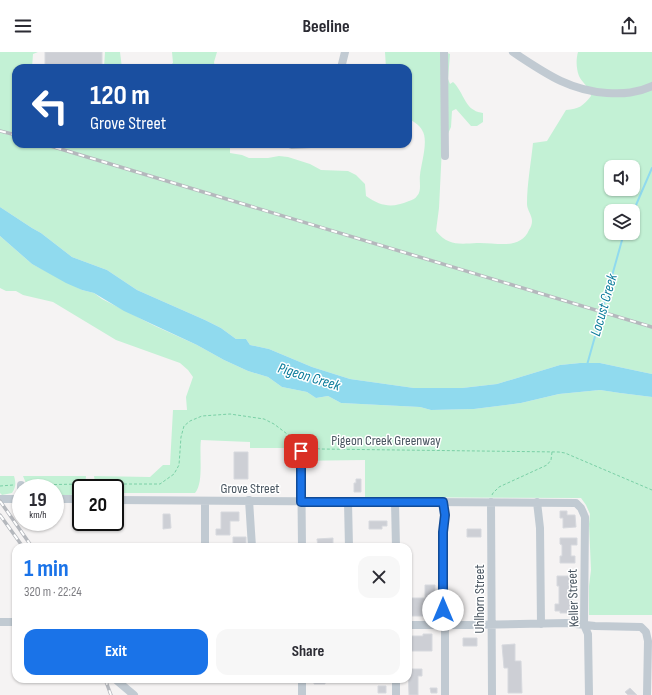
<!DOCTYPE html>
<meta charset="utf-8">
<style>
body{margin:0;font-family:"Sofia Sans Condensed",sans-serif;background:#f7f7f7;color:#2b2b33;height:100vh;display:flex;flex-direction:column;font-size:15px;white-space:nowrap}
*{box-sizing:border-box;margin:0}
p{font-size:13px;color:#7c7c81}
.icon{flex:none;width:22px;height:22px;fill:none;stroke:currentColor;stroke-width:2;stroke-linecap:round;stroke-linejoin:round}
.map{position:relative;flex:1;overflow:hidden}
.sheet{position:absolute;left:12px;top:491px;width:400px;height:140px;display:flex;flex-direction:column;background:#fff;border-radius:12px;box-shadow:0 1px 3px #0004}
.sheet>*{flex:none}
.banner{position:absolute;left:12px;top:12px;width:400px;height:84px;border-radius:12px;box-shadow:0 1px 3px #0004;background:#1a4fa0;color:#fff;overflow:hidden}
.fabs{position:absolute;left:604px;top:108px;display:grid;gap:8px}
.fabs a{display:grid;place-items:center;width:36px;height:36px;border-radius:8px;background:#fff;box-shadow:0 1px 3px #0004;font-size:20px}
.speed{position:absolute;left:12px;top:427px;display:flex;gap:8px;font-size:20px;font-weight:700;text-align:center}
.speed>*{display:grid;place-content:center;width:52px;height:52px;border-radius:50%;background:#fff;box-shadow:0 1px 3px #0004;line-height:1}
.speed small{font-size:10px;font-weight:400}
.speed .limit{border:2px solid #111;border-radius:6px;background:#fff;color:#111}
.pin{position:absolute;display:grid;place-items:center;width:34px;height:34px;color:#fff;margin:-17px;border-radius:8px;box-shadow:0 2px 6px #0006}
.me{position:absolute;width:44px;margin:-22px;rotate:0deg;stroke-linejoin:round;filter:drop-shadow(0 0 3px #0008)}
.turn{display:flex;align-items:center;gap:14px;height:84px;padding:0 12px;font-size:18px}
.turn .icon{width:52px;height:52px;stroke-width:2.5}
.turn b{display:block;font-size:28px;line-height:34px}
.round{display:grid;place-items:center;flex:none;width:42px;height:42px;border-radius:12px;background:#f7f7f7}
.summary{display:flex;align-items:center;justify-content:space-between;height:68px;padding:0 12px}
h1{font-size:24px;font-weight:700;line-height:30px;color:#1a73e8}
.button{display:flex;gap:8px;margin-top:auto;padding:8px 12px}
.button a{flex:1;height:46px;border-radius:12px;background:#1a73e8;color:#fff;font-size:16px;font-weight:700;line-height:46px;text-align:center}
.button a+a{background:#f7f7f7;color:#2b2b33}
header{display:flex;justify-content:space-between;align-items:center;height:52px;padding:0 12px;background:#fff;font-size:18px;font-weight:700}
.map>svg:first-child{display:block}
</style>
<header><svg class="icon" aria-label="menu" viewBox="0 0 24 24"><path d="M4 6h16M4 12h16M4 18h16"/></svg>Beeline<svg class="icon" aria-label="share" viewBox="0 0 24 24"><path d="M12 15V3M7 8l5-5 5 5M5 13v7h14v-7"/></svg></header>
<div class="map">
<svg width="652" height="643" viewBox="0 0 652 643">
<rect width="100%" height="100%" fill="#f5f3f3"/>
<path fill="#c3f1d5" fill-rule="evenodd" d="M0,0H38L33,2L32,16H16V92H230V101L242,103L249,106H268L279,104L288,105L310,112L321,118L348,119L356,123L365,132L366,144C382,155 392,156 409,149C412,148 415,147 417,144C422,139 419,130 420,123C421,112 429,88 422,78C420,73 412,69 408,66V16H386L385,0H445L450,2L448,27L450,32L453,30C462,38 465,54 474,58C476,60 480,60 483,61V70L477,74H471L456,57L452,59L451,75L442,95L439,156L436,179C448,194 460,192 477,191C495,190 520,199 529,178C531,175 532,172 532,169C532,163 527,158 527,152C527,132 531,111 533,91L547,89L566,58C579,57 583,54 591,44C590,35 582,31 579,24C576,16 576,7 578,0H652V322L600,311H580L560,313L497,332L462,336H414L350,327L312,315L269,297L250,293L246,287H236L221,276L205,268L137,238L107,218L72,205L41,181L32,176L0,155ZM611,115H633V137H611ZM611,159H633V181H611Z
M105,0H120L122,16H104Z
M172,0H217L214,10L215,16H167L173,11Z
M0,184L32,212L82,238L94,241L102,247L155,274L197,293L224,308L248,319L268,325L282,335L307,340L316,346L328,344L341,351L420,355L431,358L474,357L521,351L559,342L600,338L620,341L652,345V563H589V534L591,518L589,472L590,462L586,453L581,446L365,445V408L289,409L288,396H250V390L201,388C199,402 204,431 195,441H115V436H99L95,430L94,424L150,425L163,413H170L173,358H187L186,345L193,325L188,318L180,311L116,288L53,250L23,243L16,239H6L0,236Z
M0,424H14C16,431 16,435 12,441L2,443L0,441Z
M23,424H86L85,435L81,436V438C74,445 64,443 55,443V436H28Z"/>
<path fill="#90daee" d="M0,155L32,176L41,181L72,205L107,218L137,238L205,268L221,276L236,287H246L250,293L269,297L312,315L350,327L414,336H462L497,332L560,313L580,311H600L652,322V345L620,341L600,338L559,342L521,351L474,357L431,358L420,355L341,351L328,344L316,346L307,340L282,335L268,325L248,319L224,308L197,293L124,259L94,241L82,238L66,231L32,212L0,184Z"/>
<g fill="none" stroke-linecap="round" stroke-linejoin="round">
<path stroke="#90daee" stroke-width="2" d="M633,160L652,116
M587,313L624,181"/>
</g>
<path fill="#cdcfd5" stroke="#d7d9de" d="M45,0H102V16H45Z
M234,400H248V427H234Z
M356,427H361V440H354V431H356Z
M560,459H567V463H575L576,475L563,476V466H560Z
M221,460H239V469H230V483H216V477H221Z
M163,462H170L171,476L163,477Z
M369,469H387V474H382V477H369Z
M467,477H481V485H467Z
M233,485H246V493H233Z
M333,486V495H318L317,487Z
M560,486H577V493H571V504H575V511H560V504H562V493L560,492Z
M557,524H572L573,561H560V559H555V552H559V534H557Z
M425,533H435V546H438V564H408V546H425Z
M423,582H432V599H408V584H423Z
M463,586H477V594H463Z
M515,592V609H521L522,641H508V616H504L502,593Z
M408,617H422V624H418V643H409Z
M314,627H325V632H314Z
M378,634H386V641H378Z
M430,636H437V641H431Z
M630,636L637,643H628L625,640Z"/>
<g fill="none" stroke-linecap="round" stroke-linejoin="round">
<path stroke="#7ad0a6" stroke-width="1" stroke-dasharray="3 2" stroke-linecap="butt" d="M307,395L320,397L559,400L565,401L652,438
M99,432H160L174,422L179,413L181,385L184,374L190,369L202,364L230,362L264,367L274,372L299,391
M29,433L83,432
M0,434L13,433
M492,443L493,441L499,435L547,413L551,408L552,400"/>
<path stroke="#c1cad2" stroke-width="8" d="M444,0L445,104
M513,0C545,21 568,38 607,41C624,42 637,41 652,34
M341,16L345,0
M289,92L292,93L311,92
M301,399L302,495
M21,433V436
M91,436V432
M0,447H21
M55,447H81
M115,448L576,451L581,456L585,465L584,573L588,582L589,643
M249,448L252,495
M348,450L349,495
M395,450L396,495
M443,450L445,463L443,480V573
M491,450L492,643
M537,450L540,476L541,572
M205,495V449
M0,570H16
M408,573H469L566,571L595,574L641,575L646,580L648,589L647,643
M445,573V643
M115,627L134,643
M302,627V643
M396,643V627"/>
<g stroke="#b5b8bd" stroke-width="3.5">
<path id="rail" d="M0,79L16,83
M44,92L652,275
M0,449L32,495
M0,463L23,495
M105,627L111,643"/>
</g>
<use href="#rail" stroke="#fff" stroke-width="2" stroke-dasharray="6" stroke-linecap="butt"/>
</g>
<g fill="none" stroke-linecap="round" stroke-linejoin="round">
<g stroke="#114b97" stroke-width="10">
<path id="route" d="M301,399V450H443L445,463L443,480V558"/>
</g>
<use href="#route" stroke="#1a73e8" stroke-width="7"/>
</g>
<g text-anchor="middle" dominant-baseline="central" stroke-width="3" stroke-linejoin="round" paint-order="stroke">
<g font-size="14" fill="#4a5661" stroke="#fff">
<text x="386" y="388">Pigeon Creek Greenway</text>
<text x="250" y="436">Grove Street</text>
<text transform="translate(573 546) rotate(-92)">Keller Street</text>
<text transform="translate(479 547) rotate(-90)">Uhlhorn Street</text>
</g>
<g font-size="15" font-style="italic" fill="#0c7c9b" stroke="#fff">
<text transform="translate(604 253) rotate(-74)">Locust Creek</text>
<text transform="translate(309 325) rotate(17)">Pigeon Creek</text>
</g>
</g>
</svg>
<div class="fabs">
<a><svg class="icon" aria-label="sound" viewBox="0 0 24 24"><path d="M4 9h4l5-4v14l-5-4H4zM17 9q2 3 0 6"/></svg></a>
<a><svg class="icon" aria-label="layers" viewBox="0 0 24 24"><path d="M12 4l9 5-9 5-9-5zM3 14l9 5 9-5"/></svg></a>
</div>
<div class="speed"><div>19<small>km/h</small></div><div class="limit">20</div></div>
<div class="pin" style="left:301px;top:399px;background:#d93025"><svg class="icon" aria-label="arrive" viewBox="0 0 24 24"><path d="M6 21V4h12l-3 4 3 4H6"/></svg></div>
<svg class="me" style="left:443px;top:558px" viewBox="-20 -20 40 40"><circle r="19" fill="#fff"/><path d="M0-13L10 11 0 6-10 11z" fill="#1a73e8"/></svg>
<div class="banner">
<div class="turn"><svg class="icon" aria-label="left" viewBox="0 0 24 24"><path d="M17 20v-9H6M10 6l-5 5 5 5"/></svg><div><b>120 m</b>Grove Street</div></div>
</div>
<section class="sheet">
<div class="summary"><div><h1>1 min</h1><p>320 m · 22:24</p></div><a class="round"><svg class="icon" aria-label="close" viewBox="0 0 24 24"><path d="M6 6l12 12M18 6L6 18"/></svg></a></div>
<div class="button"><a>Exit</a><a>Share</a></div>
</section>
</div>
